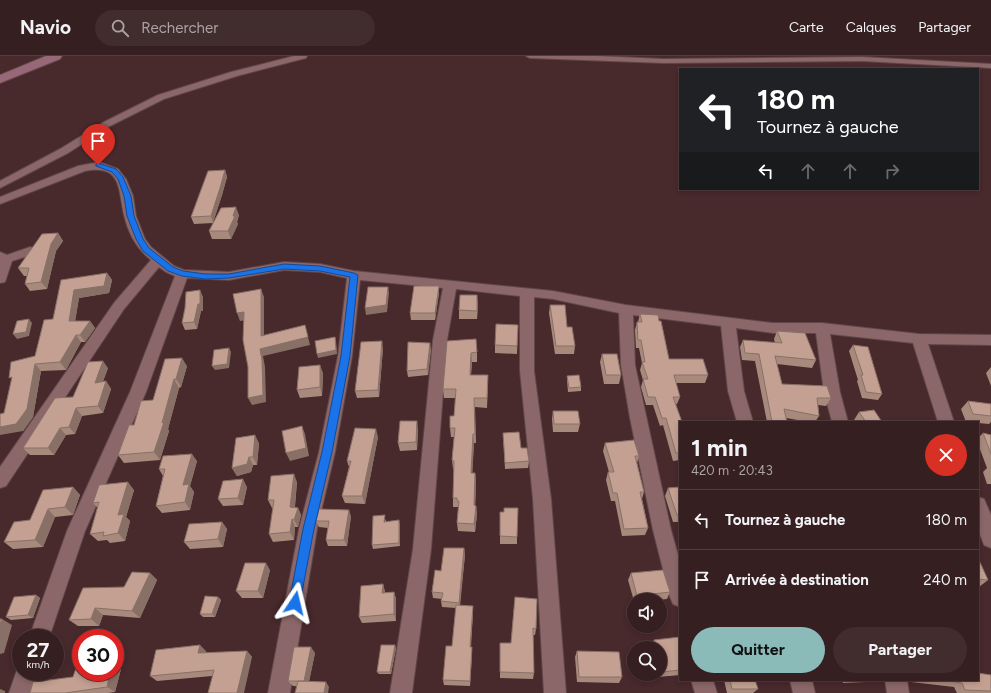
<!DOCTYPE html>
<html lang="fr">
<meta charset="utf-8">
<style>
body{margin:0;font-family:Figtree,sans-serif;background:#412c2e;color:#f1f3f6;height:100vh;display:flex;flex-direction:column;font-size:15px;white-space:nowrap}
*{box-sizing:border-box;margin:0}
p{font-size:13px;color:#aaa2a5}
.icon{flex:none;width:22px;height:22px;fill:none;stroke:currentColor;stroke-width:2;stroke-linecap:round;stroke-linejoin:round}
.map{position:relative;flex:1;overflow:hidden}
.sheet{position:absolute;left:679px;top:365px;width:300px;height:260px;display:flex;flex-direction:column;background:#361f21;border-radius:0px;box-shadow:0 2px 6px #0003,0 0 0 1px #503d3f}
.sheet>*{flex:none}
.guide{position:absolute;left:679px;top:12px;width:300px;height:122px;border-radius:0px;box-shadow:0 2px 6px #0003,0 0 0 1px #503d3f;background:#202124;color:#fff;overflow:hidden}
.controls{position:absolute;left:627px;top:537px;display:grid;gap:8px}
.controls a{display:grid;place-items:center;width:40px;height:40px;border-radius:50%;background:#361f21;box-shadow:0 2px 6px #0003,0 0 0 1px #503d3f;font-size:20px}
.speed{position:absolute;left:12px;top:573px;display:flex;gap:8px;font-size:20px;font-weight:700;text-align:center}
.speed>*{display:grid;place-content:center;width:52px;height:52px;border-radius:50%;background:#361f21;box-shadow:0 2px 6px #0003,0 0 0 1px #503d3f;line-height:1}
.speed small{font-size:10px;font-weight:400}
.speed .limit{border:6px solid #d22;background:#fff;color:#111}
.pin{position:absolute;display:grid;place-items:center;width:34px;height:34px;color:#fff;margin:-41px -17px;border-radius:50% 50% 50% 0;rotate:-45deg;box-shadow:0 0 4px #0007}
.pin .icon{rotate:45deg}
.me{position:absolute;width:44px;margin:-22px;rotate:10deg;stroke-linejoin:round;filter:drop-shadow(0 0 3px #0008)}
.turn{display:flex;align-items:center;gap:14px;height:84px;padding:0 12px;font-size:18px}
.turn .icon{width:52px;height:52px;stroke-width:2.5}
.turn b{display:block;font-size:28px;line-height:34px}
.lanes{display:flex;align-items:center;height:38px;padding:0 12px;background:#0003;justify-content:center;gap:20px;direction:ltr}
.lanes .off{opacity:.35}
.round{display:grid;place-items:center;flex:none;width:42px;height:42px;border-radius:21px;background:#412c2e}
.summary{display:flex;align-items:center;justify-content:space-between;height:68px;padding:0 12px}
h1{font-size:24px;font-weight:700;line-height:30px}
.button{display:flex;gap:8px;margin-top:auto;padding:8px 12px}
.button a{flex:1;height:46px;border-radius:24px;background:#8bbbb9;color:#111;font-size:16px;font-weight:700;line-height:46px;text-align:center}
.button a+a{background:#412c2e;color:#f1f3f6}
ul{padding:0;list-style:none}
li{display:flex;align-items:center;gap:12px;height:60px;padding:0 12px;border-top:1px solid #503d3f}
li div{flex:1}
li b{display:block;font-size:15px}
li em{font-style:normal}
header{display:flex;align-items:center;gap:24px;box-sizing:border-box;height:56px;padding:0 20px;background:#361f21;border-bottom:1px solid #503d3f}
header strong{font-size:19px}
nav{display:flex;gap:22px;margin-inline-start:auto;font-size:14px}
.search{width:280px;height:36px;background:#412c2e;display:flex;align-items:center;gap:10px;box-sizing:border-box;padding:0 14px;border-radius:22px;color:#aaa2a5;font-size:15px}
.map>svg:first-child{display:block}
</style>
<header>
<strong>Navio</strong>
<div class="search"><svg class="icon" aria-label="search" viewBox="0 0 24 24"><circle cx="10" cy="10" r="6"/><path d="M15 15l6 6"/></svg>Rechercher</div>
<nav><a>Carte</a><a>Calques</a><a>Partager</a></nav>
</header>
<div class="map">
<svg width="991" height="637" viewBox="0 0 991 637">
<rect width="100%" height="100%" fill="#48292c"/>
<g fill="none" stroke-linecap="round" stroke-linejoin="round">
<g stroke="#614749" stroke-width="2">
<path id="street" d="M294,0H307L306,2L237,20L164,43L110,70L68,97L0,132V125L60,93L104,66L158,39L231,16Z
M526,0H596L664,3L862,1L991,8V12L862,5L664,7L530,2Z
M99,106L118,113L126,123L133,140L136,160L145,183L151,191L174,210L184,214L229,216L284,206L320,208L354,215L553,235L626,249L773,267H822L919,278L991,279V289L928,288L954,366H938L913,287L830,278L840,336L848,366H832L824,336L816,277H773L736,272L744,335L753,366H737L728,335L721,270L633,259L635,309L671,474L680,506V551L673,548L670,541L653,474L630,362L621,309L619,257L553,243L534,241V315L551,443L566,637H544L533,443L520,315V240L456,233L447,284L431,493L412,637H390L413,493L433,284L443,232L360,224L352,300L335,396L317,473L290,637H268L299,473L319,396L338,300L347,222L320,216L284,214L229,224L187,222L146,336L85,475L49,582H29L67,475L130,336L175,220L166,216L159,211L124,253L6,430L0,432V411L114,247L151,204C137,193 128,177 124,159C118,133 122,108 85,115L0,148V141L78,110Z
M30,191L34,192L36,195L34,198L12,205L5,226L0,227V196L7,199Z
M978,441L984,443L991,459V492L984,489L978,473Z
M19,608H21V616H38L31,637H9Z
M691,624H713L717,637H695Z
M790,624H812L815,637H793Z
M885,624H907L909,637H887Z"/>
</g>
<g stroke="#614749" stroke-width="2">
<path id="secondary" d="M46,0H62L60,3L0,27V19Z"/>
</g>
<use href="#street" fill="#8b6769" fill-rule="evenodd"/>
<use href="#secondary" fill="#986878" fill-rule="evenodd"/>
</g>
<path fill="#a88a7d" d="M225,114L227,121L222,139L213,166L239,159L237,166L238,168L231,183H212L209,175L213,167L194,168L191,161Z
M58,177L63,185L56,195L47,233L30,235L25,228L27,220H24L18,212Z
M107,217L112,224L109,237L79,242L75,265H90L95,272L85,286H81L66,314L41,315L33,361L23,375L4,357L35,300L53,263Z
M439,237L435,264H411L410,257Z
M203,241V255H201L197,273L185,274L182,267Z
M478,247L477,263H459V254Z
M550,249L567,271L575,290L574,298H555L549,257Z
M640,258L669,303L708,319L705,327H676L680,341L677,348H676L680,366V404L673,405L663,369L660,370L653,349H646L641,331L643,324L640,314L642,307L639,292H636L635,274L637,266H638Z
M518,269L517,298L495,297V289Z
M777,275L816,304L812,312L777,308L782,328L831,342L826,350L818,349L819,360L815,366H809L786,362L787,366H767L755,305L742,304L740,291L743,284L775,287L774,283Z
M447,285L477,296V306H472L471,319L488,328L487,352L475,351L476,387H474L472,417H475L476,426L475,450H476L477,458L475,476L458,475L457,467L458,454V451H453V442L454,413H453L452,404L454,381H451L450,372L454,360L456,342H444L443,333Z
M853,289L882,338L878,344L862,342L857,325L858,324L849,295Z
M383,292L379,341L357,342L355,335Z
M431,293L428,319L408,321L407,315Z
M602,298L621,319L619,328H604L600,306Z
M187,310L181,331L179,332L168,373L169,375L160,404L124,407L118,399L153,344Z
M991,311V330L986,317Z
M108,312L103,325H106L111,333L103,357L82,360L75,378L66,379L54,399H30L23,392L73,341Z
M323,317L322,340L300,342L297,334Z
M567,320L581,331V335L568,336L567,324Z
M968,345L991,348V366L989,368L978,367V366H966L961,353Z
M553,355L580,368L578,376H553L552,363Z
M859,356L882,366H855L854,364Z
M418,373L417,394L400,395L398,387Z
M503,377L521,392L529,405L528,412L505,413Z
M983,377L991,379V428H987L983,416L987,412L978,388V382Z
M378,381L365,448L345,447L342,440L349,411L347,405Z
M259,387L257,409H253L251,416L237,420L232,412Z
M605,387L639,400L637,407L644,436L642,443L648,472L645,479L622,480L615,445H611L606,424L608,416H609L603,395Z
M197,405L190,430L194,436L190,454L162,457L156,450L163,420L159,413Z
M297,426L295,451L298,452L301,459L298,471H295L294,484L273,486L269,478L273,452H272L268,444Z
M73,431L80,439L73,459L55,461L43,491L13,493L4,486L30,464Z
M247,431L243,449L223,450L218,443Z
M680,431V466H673L665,440L668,432Z
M134,434L126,461L130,465L125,485L110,487L107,484L98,485L90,478L98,452L93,447Z
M500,456H504L517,481V488H500Z
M351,460L347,490H328L326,484L328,472L319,471L316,465Z
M386,463V466L400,468V490L373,493L372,489Z
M222,466L227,473L223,491L190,493L184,486Z
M464,492L465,499L460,550H473V556L471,591H472V596L470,630L444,629L443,624L452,590L456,552L442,551L441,545L442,543L433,542L432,536L441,515Z
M978,502L988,524L979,531H978Z
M270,514L263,542H242L236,535Z
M150,517L157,524L140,562L103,559L99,570H78L69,564L124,531Z
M631,517L670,536L667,543L657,544H634V545L628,524Z
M383,528L385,537L394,536L396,543V565L362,567L359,561Z
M36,539L40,542L33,562L11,564L6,561Z
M218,541L221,544L215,561H203L200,558Z
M515,541L536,573L535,579H533L534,617L533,623L500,622V587H511Z
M680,581V619L658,621V618H660V592H651L650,590L654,584Z
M396,592L391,618H379L377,616Z
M206,595V597L247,595L252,601L212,620L157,625L150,620Z
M577,595L622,621L619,627L577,626L575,601Z
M315,597L309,625L329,631L293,630L288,625Z
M121,613L115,636L108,637H30L73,621Z
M991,619V637H957L954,631L911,626V624H978Z
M724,624H755L758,633L753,637H727Z
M842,624H869L866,626L843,627Z"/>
<path fill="#887066" d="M225,114L227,121L222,139L213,167L211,160Z
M236,151L239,159L237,166L238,168L231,183L228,175Z
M58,177L63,185L56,195L47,233L41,226L51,188Z
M107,217L112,224L109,237L79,242L74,272L69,265L74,234Z
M439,230V237L435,264V257Z
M388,231L389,237L387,256L366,259L365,252Z
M261,233L264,241V287L261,280Z
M200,234L203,241V255H201L197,273L194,266Z
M477,239L478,247L477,263Z
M244,256L247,264L240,265L237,257Z
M29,263L32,267L29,280L17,283L13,278Z
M90,265L95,272L85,286L80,279Z
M305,269L310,289L263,300L265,311L266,346L252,349L248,342L260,293Z
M76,279L81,286L66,314L60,306Z
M335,281L336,285L337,298L318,302L317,298Z
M382,285L383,292L379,341L378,334Z
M430,287L431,293L428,319L427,313Z
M229,292L231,296L229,312L215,314L212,310Z
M471,297L472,306L470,328V319Z
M182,302L187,310L181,331L176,323Z
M103,305L108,312L100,334L95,327Z
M35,308L41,315L33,361L23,375L0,379V371Z
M320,309L323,317L322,340L320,331Z
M174,323L179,332L168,373L169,375L160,404L154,396Z
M106,325L111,333L103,357L98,350Z
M76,352L82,360L75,378L69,371Z
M417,365L418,373L417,394L416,386Z
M302,370L305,378L309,400L290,405L286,397Z
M60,372L66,379L54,399L48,392Z
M376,373L378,381L365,448L362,440Z
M473,378L474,387L472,426L471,417Z
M255,379L259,387L257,409L253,401Z
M192,398L197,405L190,430L194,436L190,454L185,446L183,429Z
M249,401L253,409L251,416L237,420L232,412Z
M475,417L476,426L475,458L474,449Z
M294,418L297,426L294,459L290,451Z
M243,423L247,431L243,449L238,442Z
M128,426L134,434L126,461L130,465L125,485L118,477V459Z
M73,431L80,439L73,459L65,451Z
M476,450L477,458L475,476L474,468Z
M298,452L301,459L298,471L294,464Z
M48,453L55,461L43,491L35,484Z
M349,454L351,460L347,490L344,484Z
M292,463L295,471L294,484L290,476Z
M399,464L400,468V490L399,487Z
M222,466L227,473L223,491L218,483Z
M464,492L465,499L459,552V547Z
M266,507L270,514L263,542L258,535Z
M150,517L157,524L140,562L132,555Z
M383,528L385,535V543L382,537Z
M394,536L396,543V565L394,558Z
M36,539L40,542L33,562L28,559Z
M218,541L221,544L215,561L212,558Z
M473,550V556L470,596V591Z
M95,552L103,559L99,570L91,563Z
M2,563L12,569L4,597L0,598V569Z
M200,589L206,595L204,603L198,597Z
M395,589L396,592L391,618L390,616Z
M311,591L315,597L308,631L304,625Z
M472,591V596L470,630V625Z
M247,595L252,601L244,637H237Z
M115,609L121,613L115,636L107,631L110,616H115Z
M326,626L329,631L328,637H324Z
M0,633L5,635V637H0Z"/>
<path fill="#c3a091" stroke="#887066" d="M225,114L220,132L211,160L191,161L208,115Z
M236,151L233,160H235L228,175H209L221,152Z
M58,177L51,188L41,226L25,228L29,212H18L42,178Z
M107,217L104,230L74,234L69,265H90L80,279H76L60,306L35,308L27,353L16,368L0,371V358L4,357L12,321L9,322L11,306L35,300L44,264L53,263L61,224Z
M414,230H439L435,257H410Z
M368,231H388L386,249L365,252Z
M261,233V280L305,269L308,281L260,293L262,304L263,339L248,342V311L243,284L244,256L237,257L233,238Z
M200,234V248H198L194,266L182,267L185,252L186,236Z
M460,239H477V255L459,254Z
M550,249H565L567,271H572L575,290H556Z
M640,258L658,259L659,265H661L669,303H703L708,319H674L680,341H673L682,366H680V397H676L666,362H662L655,341H648L643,323H648L642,306H645L641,284H638L637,266H642Z
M29,263L26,276L13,278L17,265Z
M496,268L518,269L517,290L495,289Z
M777,275L805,277L816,304L775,300L782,328L827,330L831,342H817L819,360L784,353L787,366H772L759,298L745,297L743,284L782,287Z
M335,281L336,294L317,298L315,285Z
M476,283L477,296L471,297L470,319H488L487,342H474L475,378H473L471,417H475L474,449L476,450L474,468L457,467L459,445H457V442H453L454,405L452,404L455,372H450V360H454L456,333H443L447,285Z
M382,285L378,334L355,335L361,286Z
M408,286L430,287L427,313L407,315Z
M853,289L868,291L882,338L866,336L861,319H863Z
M229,292L227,308L212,310L214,294Z
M602,298H617L621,319H606Z
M182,302L176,323H174L162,367L164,366L154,396L118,399L129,369H134L141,345L153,344L165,303Z
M103,305L95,327L106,325L98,350L76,352L69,371L60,372L48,392H23L55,342L73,341L88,306Z
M320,309V331L297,334L299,311Z
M579,319L581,331L569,332L567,320Z
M968,345L991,348V360L973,358Z
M874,354L882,366H866L859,356Z
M553,355H578L580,368H554Z
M400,365H417L416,386L398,387Z
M302,370L306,392L286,397L282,375Z
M355,372L376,373L362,440H342L351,405H347Z
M519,376L521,392H527L529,405L505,407L503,377Z
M983,377L991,379V398Z
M255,379L253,401H249L247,408L232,412L236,382Z
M634,384L639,400H635L644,436H640L648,472L624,473L617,437H613L608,416H614L605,387Z
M192,398L183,429L189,428L185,446L156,450L165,413H159L163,400Z
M294,418L290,451L298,452L294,464L292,463L290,476L269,478L274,444H268L271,420Z
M243,423L238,442L218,443L223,425Z
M128,426L118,459L124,458L118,477L103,480L104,476L90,478L99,446L93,447L99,429Z
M73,431L65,451L48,453L35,484L4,486L14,466L30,464L43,434Z
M680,431V458L677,459L668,432Z
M504,452H518L517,481L500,480V456H504Z
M319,453L349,454L344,484H326L329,465H316Z
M385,459L384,466L399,464V487L372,489L373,460Z
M222,466L218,483L184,486L189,468Z
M444,492H464L459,547L441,545L443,537L432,536L435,514L441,515Z
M978,502L988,524L978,523Z
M245,507H266L258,535H236Z
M663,514L670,536L637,540L631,517Z
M132,516L150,517L132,555L95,552L91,563L69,564L83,532L124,531Z
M383,528L382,537L394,536V558L359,561L361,530Z
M36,539L28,559L6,561L14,541Z
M205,540L218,541L212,558H200Z
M515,541L537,543L536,573L533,572L534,617L500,616V587H511Z
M456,549L473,550L470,591H472L470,625L443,624L446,590H452Z
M0,563H2L0,569Z
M680,581V614L662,616L660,608V592H656L654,584Z
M200,589L198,597L247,595L237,637H208L214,614L150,620L156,594Z
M381,589H395L390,616H377Z
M294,591H311L304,625H288Z
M577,595L619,596L622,621H579Z
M76,612H81V616H110L107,631L65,637H30L33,626L73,621Z
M978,617L991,619V635L965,634L962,627L939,624H978Z
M730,624H755L758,633H732Z
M298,625L326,626L324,637H295Z"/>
<path fill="#1a73e8" stroke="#114b97" d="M98,107L116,113L123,121L131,140L134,160L143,183L149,192L173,211L183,215L205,218H229L284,208L320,210L354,217L358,219L350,300L332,396L314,473L299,552L295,553L291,552L289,547L303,473L322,396L341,300L350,221L320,215L284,213L229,222L205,223L182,220L168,215L143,195L136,183L127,160L124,140L118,123L112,116L96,110V108Z"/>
</svg>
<div class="controls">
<a><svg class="icon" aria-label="sound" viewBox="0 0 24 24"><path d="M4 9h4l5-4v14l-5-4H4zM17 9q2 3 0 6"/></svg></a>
<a><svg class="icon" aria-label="search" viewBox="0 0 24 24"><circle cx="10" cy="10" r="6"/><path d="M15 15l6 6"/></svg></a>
</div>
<div class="speed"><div>27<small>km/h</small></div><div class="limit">30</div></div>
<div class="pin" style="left:98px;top:109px;background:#d93025"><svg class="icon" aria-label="arrive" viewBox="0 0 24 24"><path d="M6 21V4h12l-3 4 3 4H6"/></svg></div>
<svg class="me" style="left:295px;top:547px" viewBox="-20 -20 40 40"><path d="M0-17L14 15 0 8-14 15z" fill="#1a73e8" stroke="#fff" stroke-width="4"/></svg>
<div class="guide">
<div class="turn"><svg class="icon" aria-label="left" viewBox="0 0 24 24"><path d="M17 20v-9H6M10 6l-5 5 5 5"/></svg><div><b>180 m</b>Tournez à gauche</div></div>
<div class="lanes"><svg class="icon" aria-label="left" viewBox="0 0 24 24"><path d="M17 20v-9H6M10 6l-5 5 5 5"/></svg><svg class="icon off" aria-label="ahead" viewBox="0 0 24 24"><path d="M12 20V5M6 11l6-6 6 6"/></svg><svg class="icon off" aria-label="ahead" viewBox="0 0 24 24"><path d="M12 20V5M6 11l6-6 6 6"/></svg><svg class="icon off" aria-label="right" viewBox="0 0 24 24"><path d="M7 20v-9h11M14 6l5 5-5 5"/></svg></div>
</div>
<section class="sheet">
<div class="summary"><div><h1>1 min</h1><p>420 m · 20:43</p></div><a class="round" style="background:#d93025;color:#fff"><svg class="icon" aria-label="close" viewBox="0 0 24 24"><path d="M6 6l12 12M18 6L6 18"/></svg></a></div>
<ul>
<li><svg class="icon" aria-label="left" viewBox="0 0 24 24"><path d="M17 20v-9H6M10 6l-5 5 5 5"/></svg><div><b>Tournez à gauche</b></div><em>180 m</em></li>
<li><svg class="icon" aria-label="arrive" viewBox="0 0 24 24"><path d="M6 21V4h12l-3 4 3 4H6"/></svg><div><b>Arrivée à destination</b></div><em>240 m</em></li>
</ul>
<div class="button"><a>Quitter</a><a>Partager</a></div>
</section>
</div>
